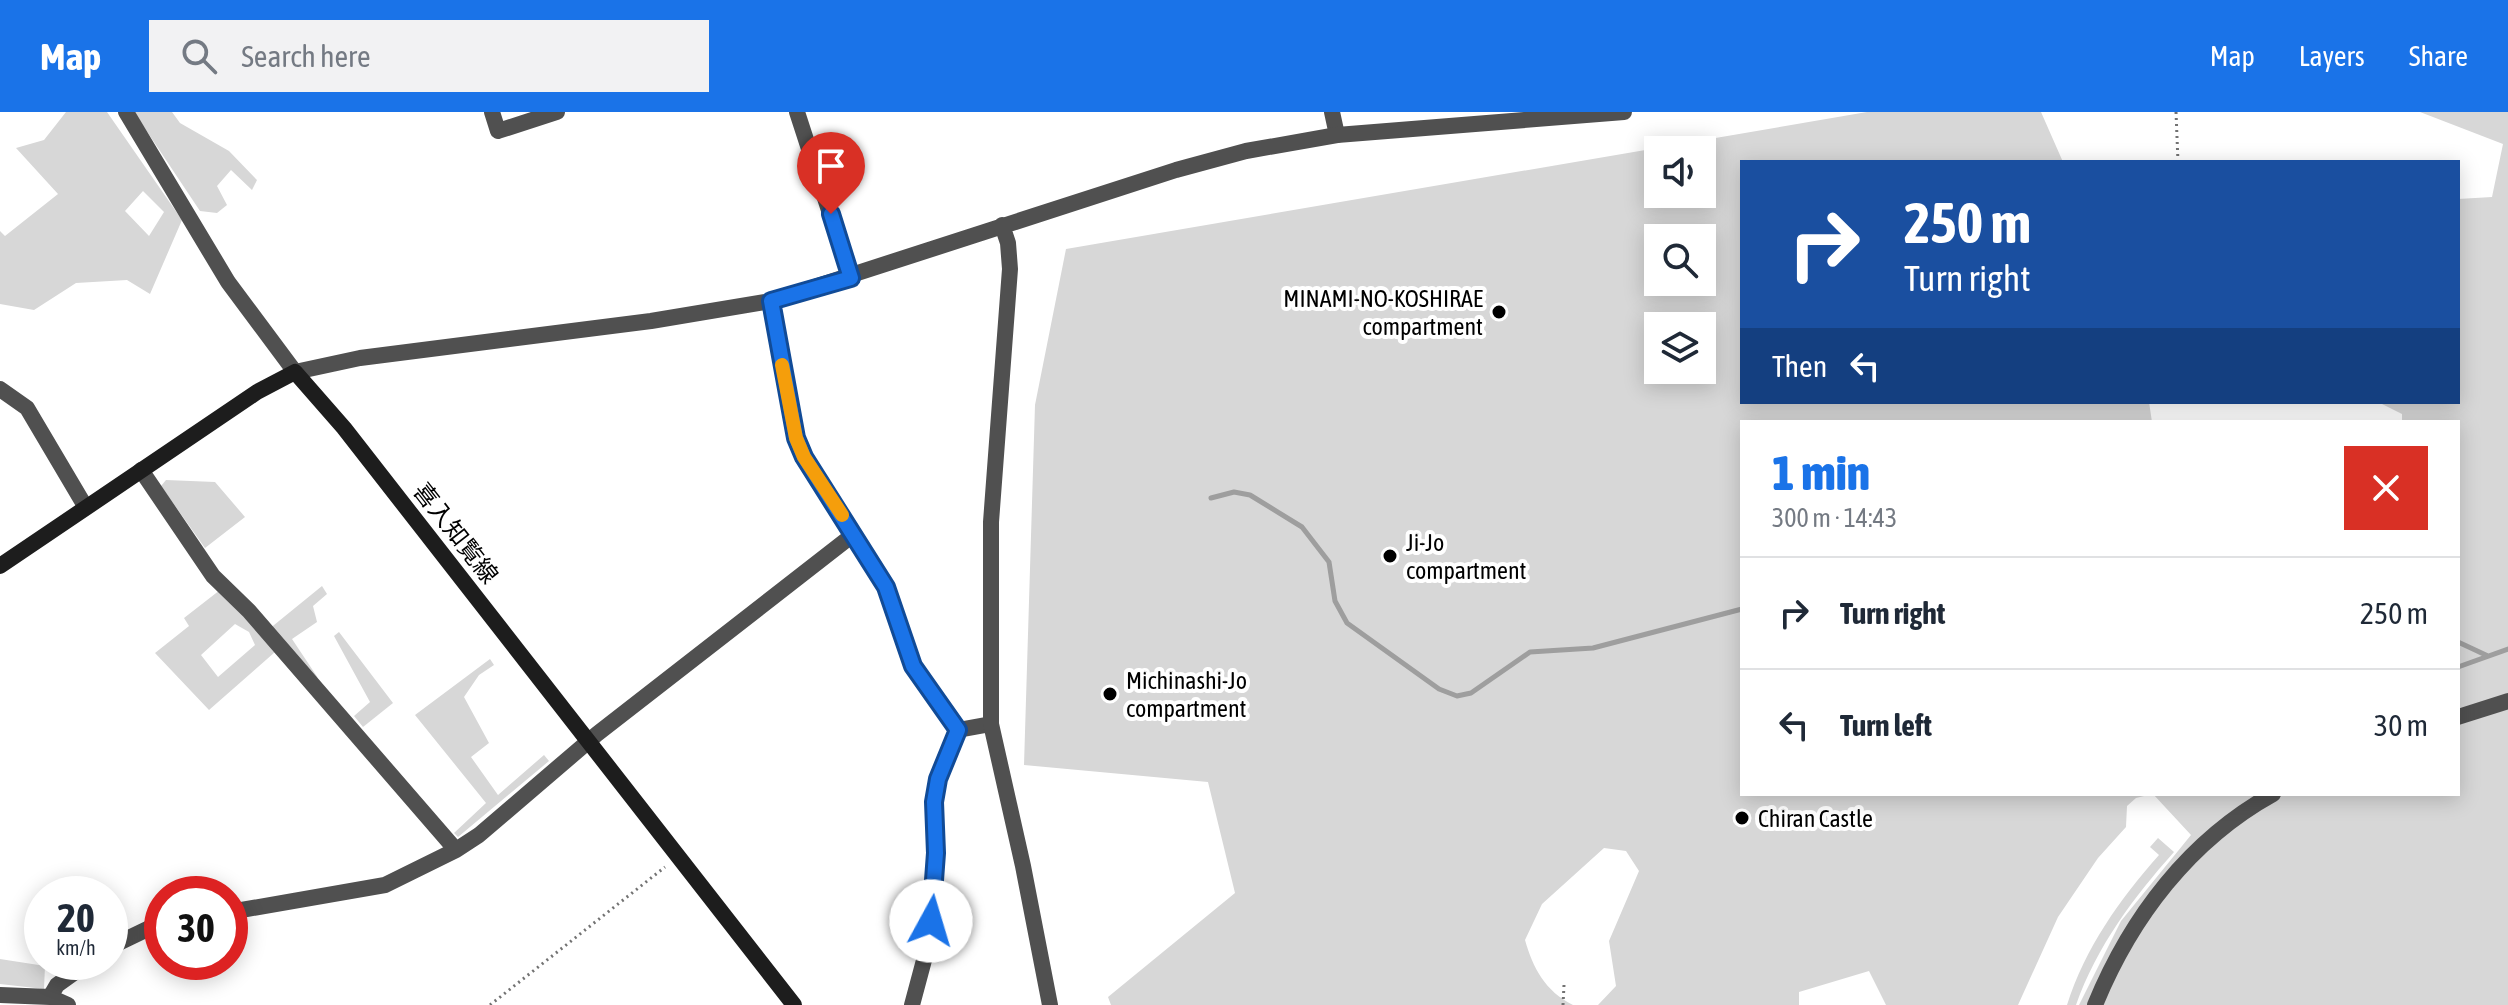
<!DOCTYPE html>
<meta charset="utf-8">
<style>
body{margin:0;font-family:"Asap Condensed","Noto Sans JP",sans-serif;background:#f2f2f3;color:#1f2937;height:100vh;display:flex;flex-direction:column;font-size:30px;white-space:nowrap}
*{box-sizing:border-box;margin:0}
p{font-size:26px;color:#747a83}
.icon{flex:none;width:44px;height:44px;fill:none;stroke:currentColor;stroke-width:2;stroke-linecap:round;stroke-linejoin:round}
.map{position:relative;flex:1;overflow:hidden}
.side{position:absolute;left:1740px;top:308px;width:720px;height:376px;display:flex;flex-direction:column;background:#fff;border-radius:0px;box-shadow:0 4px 20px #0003}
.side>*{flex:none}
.banner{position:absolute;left:1740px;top:48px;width:720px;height:244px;border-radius:0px;box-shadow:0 4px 20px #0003;background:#1a4fa0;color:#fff;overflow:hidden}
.controls{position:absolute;left:1644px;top:24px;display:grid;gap:16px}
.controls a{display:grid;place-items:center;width:72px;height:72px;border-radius:0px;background:#fff;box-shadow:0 4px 20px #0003;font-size:40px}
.speed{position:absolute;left:24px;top:764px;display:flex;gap:16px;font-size:40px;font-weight:700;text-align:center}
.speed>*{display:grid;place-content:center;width:104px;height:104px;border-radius:50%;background:#fff;box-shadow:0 4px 20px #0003;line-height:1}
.speed small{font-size:20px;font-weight:400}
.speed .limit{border:12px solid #d22;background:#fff;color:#111}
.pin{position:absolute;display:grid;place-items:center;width:68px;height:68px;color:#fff;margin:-82px -34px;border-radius:50% 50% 50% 0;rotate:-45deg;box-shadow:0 0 8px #0007}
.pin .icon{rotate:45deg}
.me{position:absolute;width:88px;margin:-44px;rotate:6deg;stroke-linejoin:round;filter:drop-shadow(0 0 6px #0008)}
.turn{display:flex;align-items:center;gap:28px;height:168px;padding:0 32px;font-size:36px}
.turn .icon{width:104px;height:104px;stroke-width:2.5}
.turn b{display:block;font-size:56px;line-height:68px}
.then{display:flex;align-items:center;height:76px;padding:0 32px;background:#0003;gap:16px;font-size:30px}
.round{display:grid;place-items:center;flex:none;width:84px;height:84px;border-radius:0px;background:#f2f2f3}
.summary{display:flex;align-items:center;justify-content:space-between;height:136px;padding:0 32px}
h1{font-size:48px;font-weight:800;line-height:60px;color:#1a73e8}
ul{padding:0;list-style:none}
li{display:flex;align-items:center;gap:24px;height:112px;padding:0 32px;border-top:2px solid #e0e1e3}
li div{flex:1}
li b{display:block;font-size:30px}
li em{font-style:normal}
header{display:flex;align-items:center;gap:48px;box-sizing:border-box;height:112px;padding:0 40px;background:#1a73e8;color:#fff}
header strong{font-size:38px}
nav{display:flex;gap:44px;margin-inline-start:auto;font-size:28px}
.search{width:560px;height:72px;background:#f2f2f3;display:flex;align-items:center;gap:20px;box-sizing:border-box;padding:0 28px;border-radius:0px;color:#747a83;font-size:30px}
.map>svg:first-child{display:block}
</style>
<header>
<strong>Map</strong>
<div class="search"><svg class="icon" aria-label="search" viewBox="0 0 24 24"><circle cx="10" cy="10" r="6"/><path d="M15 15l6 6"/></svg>Search here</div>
<nav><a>Map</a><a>Layers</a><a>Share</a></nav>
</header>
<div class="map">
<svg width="2508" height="893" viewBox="0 0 2508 893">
<rect width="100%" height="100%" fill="#fff"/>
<path fill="#d7d7d7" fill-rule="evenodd" d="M66,0H107L182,108L150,182L127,168L76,171L34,198L0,192V119L5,124L58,82L16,36L44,28ZM143,79L164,100L149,124L125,99Z
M134,0H172L180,11L229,39L257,68L252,78L231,58L217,74L227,93L217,101L200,99Z
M1867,0H2041L2063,50H1742V290H2149L2152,310H1742V682H2152L2136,686L2127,694L2126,715L2098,746L2058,805L2018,893H1886L1869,859L1799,880V893H1598L1616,874L1609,829L1639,759L1626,739L1604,736L1542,792L1525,828C1533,856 1545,879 1573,893H1111L1108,885L1235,781L1208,670L1024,653L1035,293L1066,137ZM1658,38H1702V82H1658ZM1658,126H1702V170H1658ZM1658,214H1702V258H1658Z
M2420,0H2508V893H2079L2121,809L2191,723L2153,682H2458V310H2402V302L2378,290H2458V87L2492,85L2503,32Z
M166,368L215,370L245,405L205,436L161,374Z
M322,474L327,482L313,494L317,510L292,527L318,566L275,540L209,598L155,541L189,514L184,506L220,478L263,522ZM235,512L249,520L255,533L218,565L201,543Z
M339,520L393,591L363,615L354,604L370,590L334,524Z
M490,547L494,553L479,563L464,585L489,631L471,645L498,683L544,643L549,649L458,725L454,721L486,691L415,603Z
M2158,726L2174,740C2133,786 2097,834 2076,893H2067C2085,836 2120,787 2159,743L2150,735Z
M0,847L45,854L44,877L0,872Z"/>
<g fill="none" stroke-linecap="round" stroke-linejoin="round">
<path stroke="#9e9e9e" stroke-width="5" d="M1211,386L1234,380L1250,383L1302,415L1329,450L1335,489L1347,511L1439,577L1457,584L1471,581L1530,540L1593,536L1742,497
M2458,530L2488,544
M2458,555L2508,537"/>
<path stroke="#727272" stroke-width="3" stroke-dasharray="2 4" stroke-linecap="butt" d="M2176,0L2178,50
M490,893L665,755
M1563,893L1564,873"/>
<path stroke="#505050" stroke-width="16" d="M492,0L498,19L557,0
M797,0L851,166
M1332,0L1337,23
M771,189L796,326L804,345L886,475L913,554L958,618L991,612
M0,277L27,296L85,394
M141,358L213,464L249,499L456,738
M230,800L385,773L456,738L479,723L597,622L854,422
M110,835L162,810
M0,883L50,885L68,893
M50,885L57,873L89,850
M912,893L927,837L934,782V690L938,667L958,618"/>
<path stroke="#505050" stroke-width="16" d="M126,0L228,170L295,260L360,246L651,209L771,189L1176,58L1246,39L1337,23L1624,0
M1002,113L1008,131L1010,157L991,410V612L1023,754L1050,893
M2458,605L2508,589
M2095,893C2131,805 2190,728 2273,682"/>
<path stroke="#1d1d1d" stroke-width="16" d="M0,454L257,280L295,260L344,316L794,893"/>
</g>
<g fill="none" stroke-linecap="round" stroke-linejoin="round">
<g stroke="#114b97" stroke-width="20">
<path id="route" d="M831,102L851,166L771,189L796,326L804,345L886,475L913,554L958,618L938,667L934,690L936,741L931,809"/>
</g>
<use href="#route" stroke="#1a73e8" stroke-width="14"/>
<path stroke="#f59e0b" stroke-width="14" d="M782,253L796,326L804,345L842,403"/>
</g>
<g fill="#000" stroke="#fff" stroke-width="3">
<circle cx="1499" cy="200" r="8"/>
<circle cx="1390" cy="444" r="8"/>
<circle cx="1110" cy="582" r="8"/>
<circle cx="1742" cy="706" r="8"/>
</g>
<g text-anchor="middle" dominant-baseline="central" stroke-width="8" stroke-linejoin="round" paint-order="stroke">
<g font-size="24" fill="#000" stroke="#fff" text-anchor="start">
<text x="1483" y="186" text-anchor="end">MINAMI-NO-KOSHIRAE<tspan x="1483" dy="28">compartment</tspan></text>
<text x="1406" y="430">Ji-Jo<tspan x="1406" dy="28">compartment</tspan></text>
<text x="1126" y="568">Michinashi-Jo<tspan x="1126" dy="28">compartment</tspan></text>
<text x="1758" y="706">Chiran Castle</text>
</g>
<g font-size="24" fill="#000" stroke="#fff">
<text transform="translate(456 421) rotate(52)">喜入知覧線</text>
</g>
</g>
</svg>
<div class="controls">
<a><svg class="icon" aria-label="sound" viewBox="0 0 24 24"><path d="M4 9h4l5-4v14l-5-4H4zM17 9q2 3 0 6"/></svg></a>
<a><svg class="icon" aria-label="search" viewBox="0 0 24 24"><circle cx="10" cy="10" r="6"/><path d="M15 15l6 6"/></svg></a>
<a><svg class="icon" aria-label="layers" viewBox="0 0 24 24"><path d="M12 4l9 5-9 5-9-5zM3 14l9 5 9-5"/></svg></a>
</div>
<div class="speed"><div>20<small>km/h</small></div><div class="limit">30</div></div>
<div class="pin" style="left:831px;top:102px;background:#d93025"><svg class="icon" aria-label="arrive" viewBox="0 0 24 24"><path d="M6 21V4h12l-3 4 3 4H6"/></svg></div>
<svg class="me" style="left:931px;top:809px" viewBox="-20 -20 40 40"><circle r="19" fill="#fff"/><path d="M0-13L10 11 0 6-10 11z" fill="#1a73e8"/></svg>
<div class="banner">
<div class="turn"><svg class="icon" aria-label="right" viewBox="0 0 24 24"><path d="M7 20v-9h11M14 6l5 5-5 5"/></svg><div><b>250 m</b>Turn right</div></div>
<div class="then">Then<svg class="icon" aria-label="left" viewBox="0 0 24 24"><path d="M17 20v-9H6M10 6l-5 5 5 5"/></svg></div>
</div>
<section class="side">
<div class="summary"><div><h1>1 min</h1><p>300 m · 14:43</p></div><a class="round" style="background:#d93025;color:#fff"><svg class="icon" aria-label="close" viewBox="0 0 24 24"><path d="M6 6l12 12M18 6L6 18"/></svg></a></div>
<ul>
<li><svg class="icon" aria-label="right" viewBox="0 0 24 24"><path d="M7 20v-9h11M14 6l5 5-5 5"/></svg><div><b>Turn right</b></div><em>250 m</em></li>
<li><svg class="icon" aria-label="left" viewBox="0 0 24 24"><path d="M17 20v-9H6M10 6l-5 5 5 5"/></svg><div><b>Turn left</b></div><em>30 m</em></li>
</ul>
</section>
</div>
